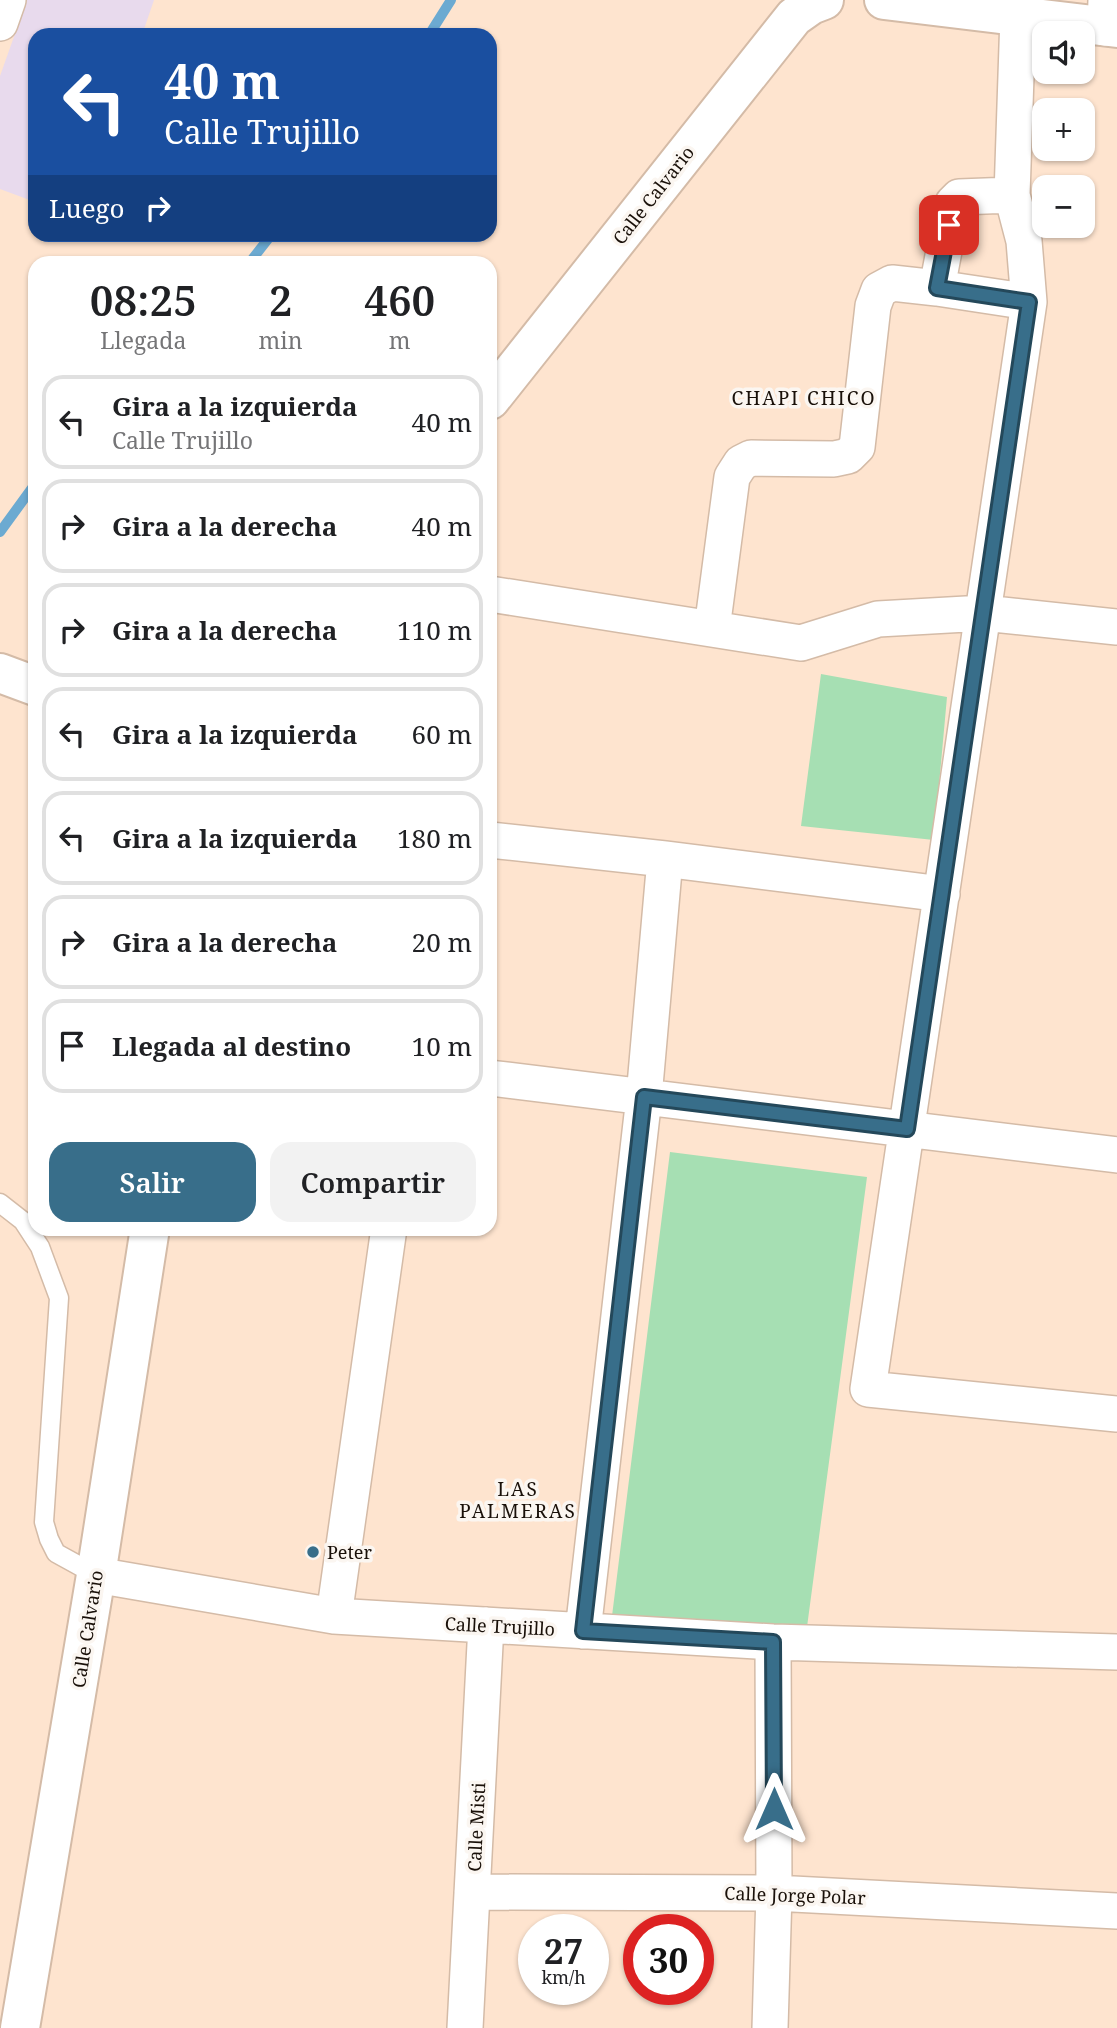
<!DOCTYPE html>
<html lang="es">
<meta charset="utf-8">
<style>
body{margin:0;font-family:"Noto Serif",serif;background:#f2f2f2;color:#202124;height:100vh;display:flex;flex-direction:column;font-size:26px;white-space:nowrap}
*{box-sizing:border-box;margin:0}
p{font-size:23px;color:#757577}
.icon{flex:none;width:38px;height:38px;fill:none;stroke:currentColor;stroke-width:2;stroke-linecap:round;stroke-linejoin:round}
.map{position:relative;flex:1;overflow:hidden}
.details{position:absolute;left:28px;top:256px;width:469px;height:980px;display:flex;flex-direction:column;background:#fff;border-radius:21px;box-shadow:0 2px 5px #0004}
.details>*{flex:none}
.hud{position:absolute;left:28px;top:28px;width:469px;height:214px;border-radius:21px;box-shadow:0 2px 5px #0004;background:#1a4fa0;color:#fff;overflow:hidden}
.tools{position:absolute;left:1032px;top:21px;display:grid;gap:14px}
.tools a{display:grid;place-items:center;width:63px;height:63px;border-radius:14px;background:#fff;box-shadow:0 2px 5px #0004;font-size:35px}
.speed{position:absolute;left:518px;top:1914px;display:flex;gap:14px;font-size:35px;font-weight:700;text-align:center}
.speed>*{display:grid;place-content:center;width:91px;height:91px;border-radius:50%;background:#fff;box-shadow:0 2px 5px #0004;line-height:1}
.speed small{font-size:18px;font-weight:400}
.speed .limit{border:10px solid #d22;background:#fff;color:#111}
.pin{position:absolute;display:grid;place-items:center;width:60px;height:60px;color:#fff;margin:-30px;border-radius:14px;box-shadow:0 4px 10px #0006}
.me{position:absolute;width:77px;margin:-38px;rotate:0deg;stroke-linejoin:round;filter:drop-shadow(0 0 5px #0008)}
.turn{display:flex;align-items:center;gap:24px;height:147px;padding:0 21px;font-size:32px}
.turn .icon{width:91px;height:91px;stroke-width:2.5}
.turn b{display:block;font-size:49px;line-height:60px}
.then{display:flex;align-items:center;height:66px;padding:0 21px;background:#0003;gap:14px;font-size:26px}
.eta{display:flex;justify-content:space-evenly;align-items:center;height:119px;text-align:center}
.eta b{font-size:42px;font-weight:600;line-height:49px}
.primary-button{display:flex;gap:14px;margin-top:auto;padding:14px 21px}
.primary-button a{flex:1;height:80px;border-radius:21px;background:#386e8a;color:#fff;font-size:28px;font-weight:600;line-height:80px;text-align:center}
.primary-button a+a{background:#f2f2f2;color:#202124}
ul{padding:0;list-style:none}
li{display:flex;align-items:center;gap:21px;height:94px;margin:0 14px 10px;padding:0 7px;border:4px solid #e0e0e0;border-radius:21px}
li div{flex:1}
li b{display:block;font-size:26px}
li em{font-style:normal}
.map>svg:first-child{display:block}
</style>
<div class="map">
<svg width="1117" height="2028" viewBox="0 0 1117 2028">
<rect width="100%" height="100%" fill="#fee4cf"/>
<path fill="#e8daed" d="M27,0H154L142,35H35V202L0,189V76Z"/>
<path fill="#a6dfb3" d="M821,674L947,697L934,840L801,826Z
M670,1152L867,1177L807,1627L612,1616Z"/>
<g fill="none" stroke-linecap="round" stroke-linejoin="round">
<path stroke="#6caad1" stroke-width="10" d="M429,35L451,0
M250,262L272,234
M0,532L35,484"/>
<g stroke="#d4bba7" stroke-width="21">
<path id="service" d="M0,1203L23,1221L40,1247L59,1298L44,1522L49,1539L56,1553L96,1575"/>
</g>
<g stroke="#d4bba7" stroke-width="38">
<path id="minor" d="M1018,16L1012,195L1024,241L1029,302L868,1389L1117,1414
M0,23L8,0
M1105,28L1106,0
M937,288L953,203L959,197L1012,195
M490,594L801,643L878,619L984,613L1117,627
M712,629L732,477L741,463L751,458L834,459L848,456L857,447L873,306L879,290L892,283L937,288L1029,302
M490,840L665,859L942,894
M490,1078L1117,1155
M96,1575L334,1616L773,1642L1117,1652
M334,1616L389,1228
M583,1631L644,1097L665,859
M472,1892L774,1893L1117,1911
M465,2028L486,1625
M770,2028L774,1893L773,1642"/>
</g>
<g stroke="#d4bba7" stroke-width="42">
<path id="tertiary" d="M884,0L1117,28
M490,400L794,17L811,5L824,0
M0,673L35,686
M20,2028L96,1575L150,1228"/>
</g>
<use href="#service" stroke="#fff" stroke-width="18"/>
<use href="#minor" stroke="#fff" stroke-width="35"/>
<use href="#tertiary" stroke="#fff" stroke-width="38"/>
</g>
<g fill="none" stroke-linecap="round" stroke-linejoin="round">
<g stroke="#24485a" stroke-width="18">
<path id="route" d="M774,1809L773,1642L583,1631L644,1097L907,1129L1029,302L937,288L949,225"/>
</g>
<use href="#route" stroke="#386e8a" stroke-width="12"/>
</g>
<circle fill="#386e8a" stroke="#fbf6f1" stroke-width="2.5" cx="313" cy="1552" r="7"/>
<g text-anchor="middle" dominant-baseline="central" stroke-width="7" stroke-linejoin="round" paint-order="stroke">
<g font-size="18" fill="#191009" stroke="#fbf6f1">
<text transform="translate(653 195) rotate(-52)">Calle Calvario</text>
<text transform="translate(500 1626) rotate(3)">Calle Trujillo</text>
<text transform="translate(87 1629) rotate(-81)">Calle Calvario</text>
<text transform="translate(476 1827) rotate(-87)">Calle Misti</text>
<text transform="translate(795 1895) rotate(2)">Calle Jorge Polar</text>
</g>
<g font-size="18" fill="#191009" stroke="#fbf6f1" text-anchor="start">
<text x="327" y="1552">Peter</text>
</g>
<g font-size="19" letter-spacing="2" fill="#191009" stroke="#fbf6f1">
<text x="804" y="398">CHAPI CHICO</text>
<text x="518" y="1489">LAS<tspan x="518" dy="22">PALMERAS</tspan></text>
</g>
</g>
</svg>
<div class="tools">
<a><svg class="icon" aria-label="sound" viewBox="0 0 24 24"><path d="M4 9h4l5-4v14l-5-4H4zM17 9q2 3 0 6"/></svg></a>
<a>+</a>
<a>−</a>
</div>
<div class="speed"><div>27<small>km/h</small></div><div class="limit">30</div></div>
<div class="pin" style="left:949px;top:225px;background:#d93025"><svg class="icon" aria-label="arrive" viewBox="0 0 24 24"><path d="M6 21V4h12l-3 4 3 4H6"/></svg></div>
<svg class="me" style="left:774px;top:1809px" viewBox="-20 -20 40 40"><path d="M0-17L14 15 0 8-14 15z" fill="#386e8a" stroke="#fff" stroke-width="4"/></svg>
<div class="hud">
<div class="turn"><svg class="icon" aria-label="left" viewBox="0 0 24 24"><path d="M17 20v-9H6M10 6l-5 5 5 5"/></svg><div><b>40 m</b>Calle Trujillo</div></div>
<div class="then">Luego<svg class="icon" aria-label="right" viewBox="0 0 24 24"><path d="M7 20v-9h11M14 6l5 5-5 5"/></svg></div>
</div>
<section class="details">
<div class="eta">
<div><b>08:25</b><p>Llegada</p></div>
<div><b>2</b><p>min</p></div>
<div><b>460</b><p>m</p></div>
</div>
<ul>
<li><svg class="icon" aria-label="left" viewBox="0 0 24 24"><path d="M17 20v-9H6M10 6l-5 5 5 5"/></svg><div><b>Gira a la izquierda</b><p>Calle Trujillo</p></div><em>40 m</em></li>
<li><svg class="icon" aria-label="right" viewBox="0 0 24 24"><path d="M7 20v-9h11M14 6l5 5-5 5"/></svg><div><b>Gira a la derecha</b></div><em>40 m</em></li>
<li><svg class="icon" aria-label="right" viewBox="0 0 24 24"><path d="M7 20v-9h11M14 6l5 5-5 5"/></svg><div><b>Gira a la derecha</b></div><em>110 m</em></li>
<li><svg class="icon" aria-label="left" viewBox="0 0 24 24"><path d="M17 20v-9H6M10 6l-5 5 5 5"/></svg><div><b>Gira a la izquierda</b></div><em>60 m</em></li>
<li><svg class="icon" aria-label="left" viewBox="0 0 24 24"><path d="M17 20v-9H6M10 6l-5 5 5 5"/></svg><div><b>Gira a la izquierda</b></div><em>180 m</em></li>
<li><svg class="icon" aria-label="right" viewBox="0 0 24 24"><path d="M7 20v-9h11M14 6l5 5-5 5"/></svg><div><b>Gira a la derecha</b></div><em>20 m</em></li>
<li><svg class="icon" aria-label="arrive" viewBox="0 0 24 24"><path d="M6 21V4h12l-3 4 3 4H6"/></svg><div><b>Llegada al destino</b></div><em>10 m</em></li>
</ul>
<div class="primary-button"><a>Salir</a><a>Compartir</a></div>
</section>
</div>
